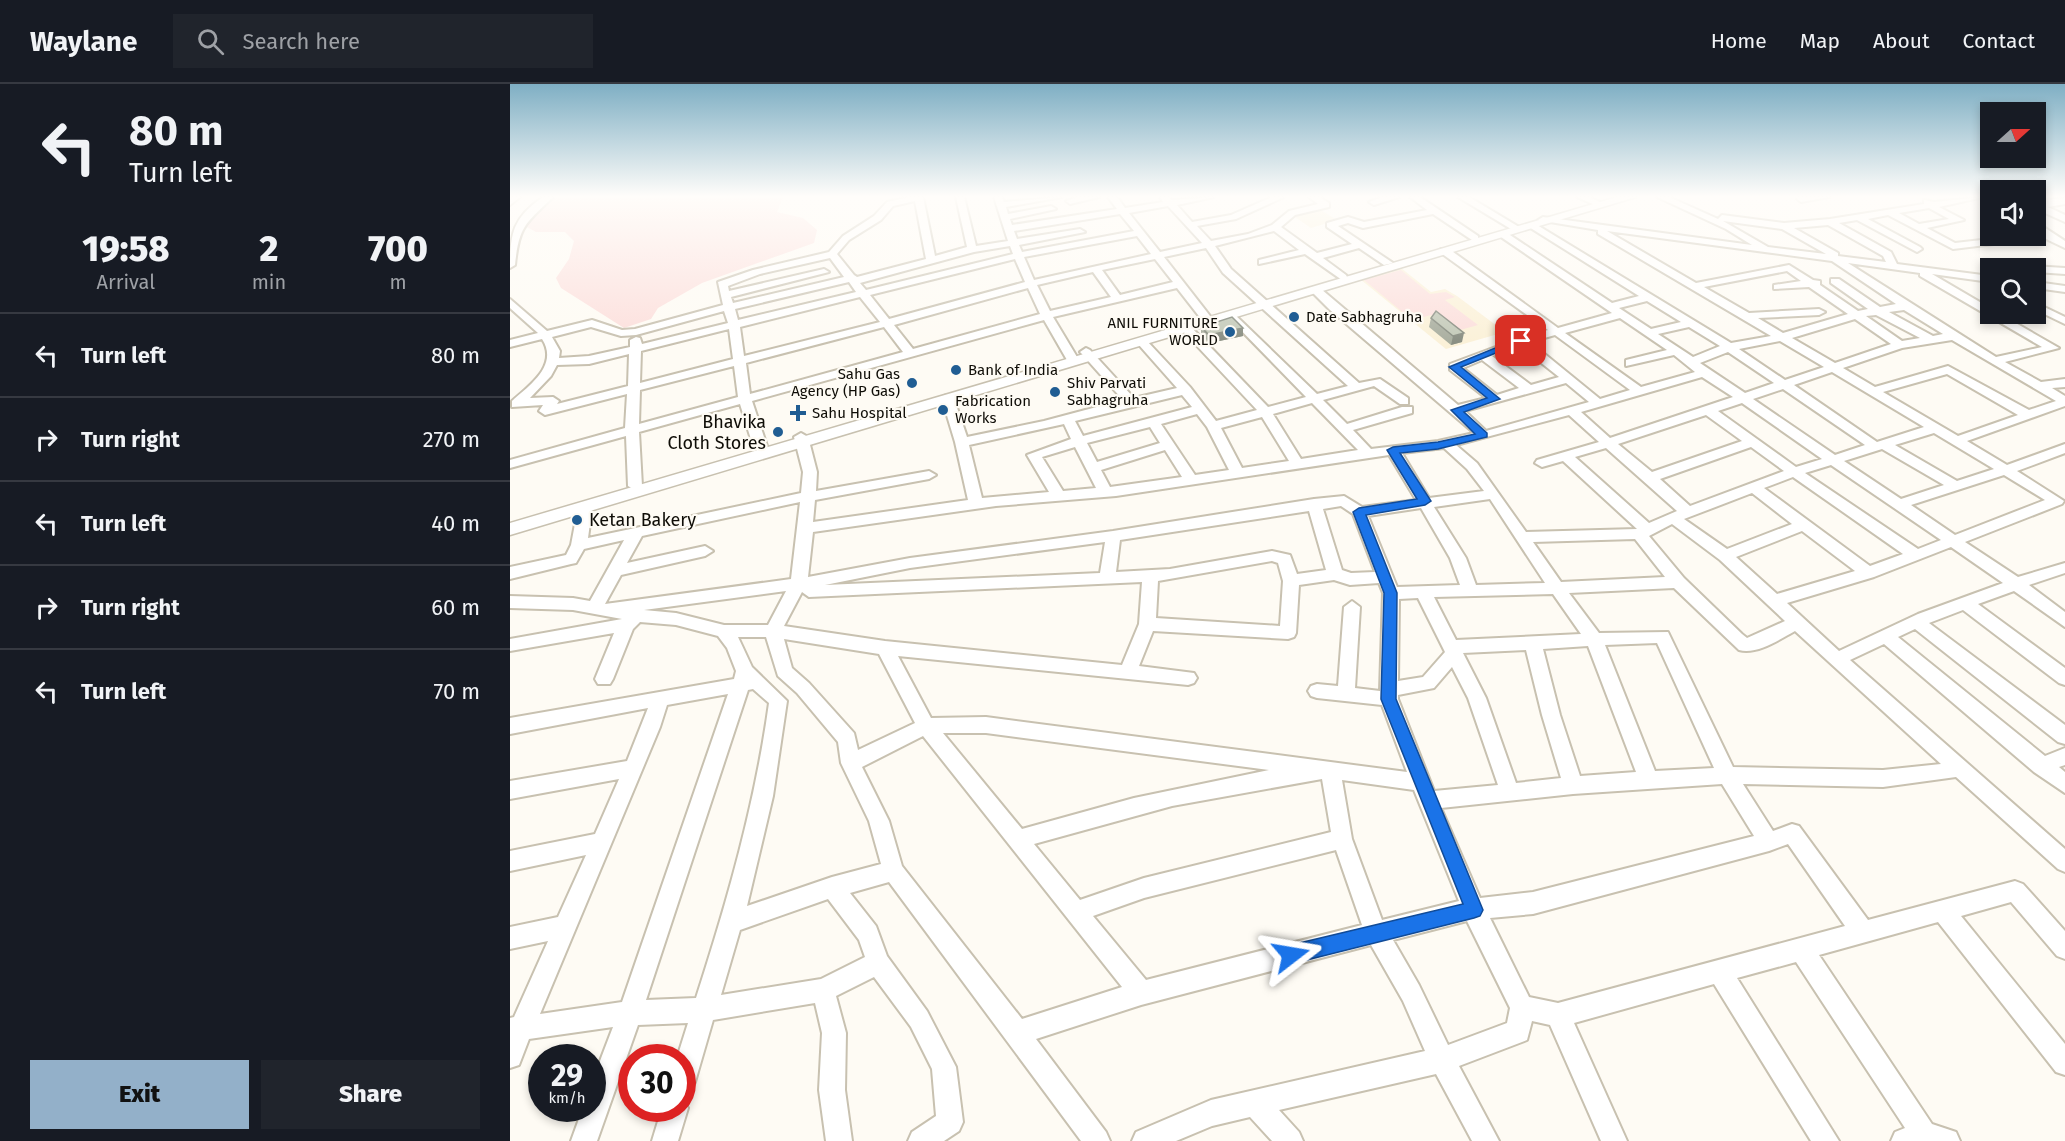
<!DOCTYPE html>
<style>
body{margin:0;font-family:"Fira Sans",sans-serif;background:#20242c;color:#f1f3f6;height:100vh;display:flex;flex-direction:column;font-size:22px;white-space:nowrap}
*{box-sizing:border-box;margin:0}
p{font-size:20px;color:#9ea1a6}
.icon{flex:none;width:33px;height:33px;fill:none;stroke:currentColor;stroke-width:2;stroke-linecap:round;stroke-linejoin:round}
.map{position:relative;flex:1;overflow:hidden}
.side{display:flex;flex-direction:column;background:#171b24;width:510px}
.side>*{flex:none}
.banner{background:#171b24;color:#f1f3f6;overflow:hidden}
.needle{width:39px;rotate:69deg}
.controls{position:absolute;left:1470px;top:18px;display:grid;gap:12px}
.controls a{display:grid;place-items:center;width:66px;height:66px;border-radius:0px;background:#171b24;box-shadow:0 3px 9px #0003;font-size:30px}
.speed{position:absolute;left:18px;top:960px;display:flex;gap:12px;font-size:30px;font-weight:700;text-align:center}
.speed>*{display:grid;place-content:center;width:78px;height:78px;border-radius:50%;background:#171b24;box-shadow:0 3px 9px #0003;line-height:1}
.speed small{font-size:15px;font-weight:400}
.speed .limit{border:9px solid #d22;background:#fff;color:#111}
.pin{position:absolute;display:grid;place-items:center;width:51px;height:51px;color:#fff;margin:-26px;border-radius:12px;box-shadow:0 3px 9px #0006}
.me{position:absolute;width:66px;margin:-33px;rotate:76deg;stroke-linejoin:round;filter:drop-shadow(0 0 4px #0008)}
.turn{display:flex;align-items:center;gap:21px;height:126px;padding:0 30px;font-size:27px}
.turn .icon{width:78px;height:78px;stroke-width:2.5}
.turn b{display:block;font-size:42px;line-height:51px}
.eta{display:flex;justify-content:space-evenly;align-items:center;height:102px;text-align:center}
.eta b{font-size:36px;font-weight:800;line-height:42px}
.cta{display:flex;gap:12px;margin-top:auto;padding:12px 30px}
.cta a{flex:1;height:69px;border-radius:0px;background:#93b0c9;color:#111;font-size:24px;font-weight:800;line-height:69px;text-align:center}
.cta a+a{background:#20242c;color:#f1f3f6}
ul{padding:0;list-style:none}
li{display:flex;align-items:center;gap:18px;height:84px;padding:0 30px;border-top:2px solid #363941}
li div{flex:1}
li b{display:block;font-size:22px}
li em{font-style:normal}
header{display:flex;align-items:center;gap:36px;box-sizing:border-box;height:84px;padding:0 30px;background:#171b24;border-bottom:2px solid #363941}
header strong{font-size:28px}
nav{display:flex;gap:33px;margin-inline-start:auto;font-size:21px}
.search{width:420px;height:54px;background:#20242c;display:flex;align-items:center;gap:15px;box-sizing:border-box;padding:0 21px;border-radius:0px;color:#9ea1a6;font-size:22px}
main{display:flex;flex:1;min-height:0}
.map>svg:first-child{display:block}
</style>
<header>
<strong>Waylane</strong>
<div class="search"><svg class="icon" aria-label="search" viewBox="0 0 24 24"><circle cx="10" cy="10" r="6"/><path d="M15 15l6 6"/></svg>Search here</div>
<nav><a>Home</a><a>Map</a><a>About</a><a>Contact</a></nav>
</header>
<main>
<section class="side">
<div class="banner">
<div class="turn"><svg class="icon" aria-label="left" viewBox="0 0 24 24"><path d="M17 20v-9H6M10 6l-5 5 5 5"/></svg><div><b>80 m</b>Turn left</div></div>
</div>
<div class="eta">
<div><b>19:58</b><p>Arrival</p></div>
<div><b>2</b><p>min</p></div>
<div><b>700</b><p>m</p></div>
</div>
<ul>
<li><svg class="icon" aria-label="left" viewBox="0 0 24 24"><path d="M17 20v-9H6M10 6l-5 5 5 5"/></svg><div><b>Turn left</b></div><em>80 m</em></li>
<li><svg class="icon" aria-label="right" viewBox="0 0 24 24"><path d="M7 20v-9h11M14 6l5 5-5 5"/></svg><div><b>Turn right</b></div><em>270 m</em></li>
<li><svg class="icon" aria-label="left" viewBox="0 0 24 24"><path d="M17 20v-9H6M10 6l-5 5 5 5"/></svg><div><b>Turn left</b></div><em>40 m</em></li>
<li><svg class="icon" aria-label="right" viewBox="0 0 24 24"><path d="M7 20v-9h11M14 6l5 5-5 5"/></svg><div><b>Turn right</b></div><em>60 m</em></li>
<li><svg class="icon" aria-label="left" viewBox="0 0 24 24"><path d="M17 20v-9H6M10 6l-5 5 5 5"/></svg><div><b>Turn left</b></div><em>70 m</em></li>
</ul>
<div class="cta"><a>Exit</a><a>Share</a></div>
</section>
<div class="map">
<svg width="1555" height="1057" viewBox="0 0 1555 1057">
<rect width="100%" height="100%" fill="#fefbf4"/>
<path fill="#fbf1d8" d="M809,125L827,136L801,144L782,131Z
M891,184L921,208L935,205L947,212L995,248L936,265L850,195Z"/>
<path fill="#fcdfdc" d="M42,113H273L267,128L293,134L307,146L304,159L192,199L148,224L141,235L114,244L51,204L46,194L59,175L64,157L55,148H26L15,142L21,127Z
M891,186L920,210L936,208L945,213L935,216L968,241L943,248L921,231L902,236L854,196Z"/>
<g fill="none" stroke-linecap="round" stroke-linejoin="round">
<g stroke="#c8c1b0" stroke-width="4">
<path id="minor" d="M0,113H10L0,121Z
M33,113H43C17,139 9,140 5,181L0,184C0,149 3,134 33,113Z
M400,113H413L425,172L457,163L446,113H454L466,162L498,157L484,113H492L494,118L552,113L496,123L498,130L541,122L546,125L500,135L502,141L607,125L598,113H607L615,124L653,118L650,113H659L662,116L704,113L667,121L682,138L721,131L762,113H774L726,135L687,142L701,157L738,150L762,141L779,127L808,120L799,113H809L819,119V123L785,131L771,143L807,169L842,160L817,143V139L838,133L854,138L917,126L900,113H910L968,152V156H962L923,130L853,144L838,139L828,142L883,179L874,181L849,164L813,174L836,191L837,193L832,196L795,170L749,180V176L789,166L764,147L705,162L721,185L849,299L870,295L898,314V320H890L864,302L813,316L837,340L892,323H902V329L843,346L861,365L928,357L964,349L820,226L803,209V205H811L948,321L976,314L940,286V280L1007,255L1038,246L931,169V165H939L1048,244L1102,229L991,153V149H997L1102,219L1129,212L1019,143L1027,141L1221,259L1261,252L1088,150V146L1028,136L1033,133L1242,161L1216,145L1147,113H1159L1208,135L1212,131L1274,139L1320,135L1414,120V116L1424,118L1473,113L1429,123L1454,136L1417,144L1445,159L1489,154L1492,155V159L1443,165L1378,131L1358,135L1410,163L1412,165L1407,168L1347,136L1329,139L1381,168L1387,180L1480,192V198L1422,190L1480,224V230H1490L1549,264L1495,278L1531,298L1555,295V303L1542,304L1555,312V322L1457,357L1497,381L1555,360V369L1507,387L1554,417L1552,420L1455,458L1508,493L1555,479V489L1519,501L1555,528V543L1504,507L1468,520L1555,584V601L1549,599L1453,526L1419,539L1555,641V660L1548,658L1405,545L1388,553L1535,672L1555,664V681L1549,683L1555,688V709L1524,688L1374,560L1340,576L1555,765V788L1548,785L1446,693L1373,703L1233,700L1263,747L1282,740L1289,742L1358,836L1505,797L1513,800L1555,847V875L1547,872L1501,818L1451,832L1555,960V991L1546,988L1428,838L1309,871L1422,1040L1446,1048L1450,1057H1381L1385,1048L1395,1044L1286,878L1227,894L1329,1057H1301L1204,900L1064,939L1117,1057H1091L1040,941L1022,937L1017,956L949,982L989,1057H962L926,990L769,1026L789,1048L793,1057H762L740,1033L702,1042L666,1057H622L626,1048L701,1016L915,967L893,917L861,861L631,921L526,955L596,1048L600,1057H571L379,798L340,809L366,842L377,872L417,927L446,983L453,1038L449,1047L434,1057H398L402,1048L426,1032L422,985L401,943L364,893L326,912L336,949L335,1006L342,1057H316L309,1006L312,949L305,919L203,936L185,998L181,1007L172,1010V974H167L178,939L128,941L87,1057H61L73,1024H82V998L103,943L19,955L9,981L0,984V934L4,933L38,857L0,865V843L48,833L76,771L0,787V767L85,750L109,695L0,715V697L117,677L138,624L0,650V634L224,595L226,587L217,564L208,552L166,541L130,538L123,545L103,595L100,600H88L85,595L104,549L0,567V555L112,535L63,526L0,524V512L63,514L80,517L114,456L74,465L66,479L61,480L0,495V483L56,471L61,461L68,424L75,419L82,424L78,454L291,409L293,388L284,353L291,349L298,353L307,388L306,407L419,387L426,391L419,395L305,416L303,438L458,416L445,358L432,315L434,312L438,311L444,315L457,353L534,337L613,316L572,270L570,268L576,264L580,266L624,314L667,304L629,261V257H637L680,303L706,337L747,326L673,247V243H681L758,323L796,313L719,234L717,232L723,229L807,310L838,302L713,189L696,164L654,173L700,232V236H692L667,204L543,233L567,273L565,276H557L534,236L242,317L258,365L251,369L244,365L230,320L129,348L132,402L125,406L118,402L116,352L0,384V376L115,344L117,310L35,331L29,327L33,321L2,323V317C20,301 49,281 32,255L0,263V256L28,249L0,224V215L37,247L82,236L112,246L125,245L213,221L208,198L243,186L319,168L333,152L364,132L377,118ZM405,117L416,175L347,193L344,191L327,170L339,156L371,136L383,122ZM658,122L692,159L650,168L619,129ZM1419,124L1439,135L1409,140L1389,129ZM610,130L624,147L512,168L509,161L575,148L570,145L507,155L504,147ZM1213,137L1272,145L1316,170L1258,163ZM1318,141L1373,172L1376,178L1328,172V169L1284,144ZM1097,147L1322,177L1386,220L1370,223L1329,195H1321V199L1358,225L1348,227L1310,201V197L1303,196L1279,181L1186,199ZM627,152L641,170L524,196L514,173ZM500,162L503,170L356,206L350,199L464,168ZM320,174L334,193L223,219L221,213L319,188L314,185L219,207L218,202L250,190ZM505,175L515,198L379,235L360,211ZM645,175L663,198L610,211L592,186ZM1338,179L1410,189V192L1532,263L1486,273ZM1277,187L1291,197L1264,201V205L1299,203L1338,230L1273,249L1248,234L1309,231L1315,228L1309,225L1239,229L1194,203ZM583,188L601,213L540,227L527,201ZM339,198L346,208L228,236L225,225ZM518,204L530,230L403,265L384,241ZM350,213L370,238L234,272L230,243ZM1137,217L1171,238L1141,245L1109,224ZM1394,226L1433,250L1423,252L1379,228ZM214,227L218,239L132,260L130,254L126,253L120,256V263L79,272L49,274L50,267L42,253L81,243L111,252L126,251ZM1366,231L1410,254L1392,257L1356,232ZM1110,234L1157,266L1116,276V282L1164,271L1185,288L1131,303L1055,249ZM1345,235L1381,260L1325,279L1282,254ZM374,243L393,268L240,310L236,279ZM1179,243L1210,262L1183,273L1148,250ZM219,245L223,275L130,299L131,267ZM1045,251L1120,306L1090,315L1020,258ZM1442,256L1546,317L1519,326L1438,282L1365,303L1333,284L1392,264ZM1270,257L1314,283L1275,296L1229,265ZM1010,262L1049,293L1021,301L982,272ZM1218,268L1264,299L1235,309L1190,279ZM119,270L118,302L47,320L49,317L43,313L20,314L41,292L47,281L79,280ZM972,276L1009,304L987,311L953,284ZM224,282L228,313L129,340L130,306ZM1322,288L1414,343L1367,358L1284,301ZM1437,290L1508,331L1448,352L1373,308ZM1192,293L1223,313L1100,354L1071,328ZM1056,299L1079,318L976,347L955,327ZM1273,305L1355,361L1325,371L1243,315ZM672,311L682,323L573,352L565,337ZM802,319L848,366L791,375L763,330ZM1232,319L1312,375L1286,383L1208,327ZM687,330L697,343L719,386L685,391L651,340ZM1059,331L1089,358L1027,376L1025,379L1032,383L1053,377L1127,445L1016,448L967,379L946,361ZM1196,331L1232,357L1142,388L1108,360ZM752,333L779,377L732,384L711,344ZM554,340L561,355L517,371L539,408L472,414L459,361ZM640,343L650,359L587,378L577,359ZM1424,349L1484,385L1447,397L1385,361ZM565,363L586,404L553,407L532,373ZM1241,363L1274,387L1180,422L1150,395ZM934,364L957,385L974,407L919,414L892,369ZM1096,364L1167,427L1139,439L1065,373ZM1372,365L1434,401L1391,415L1334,377ZM655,366L672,393L600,403L591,386ZM879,371L906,416L852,423L834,412L804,415L603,447L400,474L298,493L303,448L486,422L606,412ZM1321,381L1431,456L1408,465L1295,389ZM1494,391L1535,416L1445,451L1401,421ZM1283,393L1393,470L1360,482L1254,404ZM1242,409L1282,440L1217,465L1174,435ZM980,415L1035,499L966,501L956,474L924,423ZM290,418L281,495L95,520L111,491L195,472L203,467L195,462L117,479L132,452ZM831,422L843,430L865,488L841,489L832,486L813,425ZM911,424L940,474L950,501L887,503L858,432ZM799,427L816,486L787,490L780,471L762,467L660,485L606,488L610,456ZM1162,440L1210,476L1275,537L1237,554L1232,550L1174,494L1139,452ZM1292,447L1345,487L1267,510L1226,473ZM1125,455L1155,493L1051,498L1023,458ZM595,458L590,489L315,501L400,484ZM1441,463L1493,499L1408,530L1329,567L1277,519L1364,493ZM762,477L768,479L773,497L770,542L646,534L648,497ZM824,496L840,501L869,499L873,509L870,607L845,604L850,523L842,517L834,523L828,602L807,600L801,602L798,607L801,612L807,614L872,621L897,688L476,633L421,634L388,572L678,601L684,599L687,594L684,589L629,582L643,547L778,555L784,553L786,549L789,501ZM632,498L629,540L612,581L375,557L274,542L292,508L299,513ZM1164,504L1229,566C1247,571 1270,555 1285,547L1431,680L1373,686L1223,683L1158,548L1089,549L1059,509ZM276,507L258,541H214L166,529L134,526ZM1043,510L1071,550L946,556L924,513ZM908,514L935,568L913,593L888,597L889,515ZM228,553H256L268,592L287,609L328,658L331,679L359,737L371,780L322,793L237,822L263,712L277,617L242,583ZM274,555L369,570L405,639L348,666L344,649L299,599L282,584ZM1147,559L1204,684L1145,687L1095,561ZM1078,562L1126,688L1070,692L1050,631L1033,565ZM1016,566L1032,631L1051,694L1006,699L976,614L953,569ZM942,583L958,614L988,701L924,707L888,615V611L924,604ZM243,605L259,619C245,721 217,818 186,914L136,916L238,606ZM218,610L112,918L30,930L150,643L157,621ZM433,649H476L759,686L624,714L512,745ZM413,652L612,903L512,935L392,782L379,737L352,683ZM812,695L821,748L634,794L570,816L524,760L662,722ZM832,696L904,706L949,817L872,836L842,755ZM1212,700L1244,752L1023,808L970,814L931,724L1063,710ZM1278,760L1335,842L1048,919L1019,913L980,834L1023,830L1259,767ZM826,766L852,841L636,896L583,832L634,814ZM318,815L349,856L355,873L311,895L211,911L230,846ZM957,837L1000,924L997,939L938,961L909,901L883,856Z
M568,113H589L560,120L556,117Z
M873,113H889L864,121L859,118Z
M948,113H959L1009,143L1001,145Z
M1067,113H1079L1092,119L1087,122Z
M1288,113H1319L1291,118L1287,115Z
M1555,114V120L1538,123L1555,131V138L1526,125V117Z
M1526,138L1555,157V164L1534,154L1526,146Z
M1508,181L1555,184V190L1526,188V184H1503Z
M1526,198L1555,202V208L1526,204Z
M1526,219L1555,233V240L1526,226Z
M172,1014L178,1024L168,1057H142L152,1024H172Z"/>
</g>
<g stroke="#c8c1b0" stroke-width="3">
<path id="major" d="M1107,113H1126L0,451V439Z"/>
</g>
<use href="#minor" fill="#fff" fill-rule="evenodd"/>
<use href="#major" fill="#fff" fill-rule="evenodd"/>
</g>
<path fill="#a8ad9e" d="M921,234L952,258L941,261L919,243Z
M691,243L733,252L700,259L691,251Z"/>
<path fill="#888d81" d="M733,244V252L700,259L699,251Z
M954,249L952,258L941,261L943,252Z"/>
<path fill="#c3c9b8" stroke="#888d81" stroke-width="1.5" d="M926,227L954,249L943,252L921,234Z
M722,233L733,244L699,251L691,243Z"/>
<linearGradient id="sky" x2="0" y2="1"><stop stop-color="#7fafc4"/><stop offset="0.43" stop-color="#fffdfa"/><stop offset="1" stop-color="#fffdfa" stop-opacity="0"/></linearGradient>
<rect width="1555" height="261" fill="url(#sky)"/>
<path fill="#1a73e8" stroke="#114b97" stroke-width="1.5" d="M1007,255L1016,257L951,283L990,315L954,328L977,349V353L928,365L890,369L921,417L915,421L856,431L887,509L886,615L973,826L970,832L964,834L781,880L774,878L771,871L774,864L781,861L953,820L871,615L874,509L843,428L849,424L907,415L877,366L883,363L928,358L965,350L941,326L977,314L939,283Z"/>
<g fill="#205d93" stroke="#fefbf4" stroke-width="2">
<circle cx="784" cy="233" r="6"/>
<circle cx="720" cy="248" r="6"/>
<circle cx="446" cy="286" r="6"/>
<circle cx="402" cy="299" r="6"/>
<circle cx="545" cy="308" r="6"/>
<circle cx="433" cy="326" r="6"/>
<path d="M285 320h6v6h6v6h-6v6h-6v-6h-6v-6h6z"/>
<circle cx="268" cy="348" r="6"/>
<circle cx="67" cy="436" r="6"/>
</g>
<g text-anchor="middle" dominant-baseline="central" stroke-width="4.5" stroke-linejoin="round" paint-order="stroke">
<g font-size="15" fill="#0f0d07" stroke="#fefbf4" text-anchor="start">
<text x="796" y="233">Date Sabhagruha</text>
<text x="708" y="239" text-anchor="end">ANIL FURNITURE<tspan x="708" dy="17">WORLD</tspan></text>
<text x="458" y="286">Bank of India</text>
<text x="390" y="290" text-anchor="end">Sahu Gas<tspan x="390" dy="17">Agency (HP Gas)</tspan></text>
<text x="557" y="299">Shiv Parvati<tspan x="557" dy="17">Sabhagruha</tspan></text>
<text x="445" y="317">Fabrication<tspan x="445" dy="17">Works</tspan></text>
<text x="302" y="329">Sahu Hospital</text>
</g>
<g font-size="18" fill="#0f0d07" stroke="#fefbf4" text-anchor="end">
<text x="256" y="338">Bhavika<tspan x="256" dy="21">Cloth Stores</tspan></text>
<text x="79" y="436" text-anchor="start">Ketan Bakery</text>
</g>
</g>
</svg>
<div class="controls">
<a><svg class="needle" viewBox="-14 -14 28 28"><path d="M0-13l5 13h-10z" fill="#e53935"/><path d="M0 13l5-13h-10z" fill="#9ea1a6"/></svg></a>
<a><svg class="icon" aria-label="sound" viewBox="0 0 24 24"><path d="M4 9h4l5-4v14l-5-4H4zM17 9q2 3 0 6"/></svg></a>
<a><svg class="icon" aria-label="search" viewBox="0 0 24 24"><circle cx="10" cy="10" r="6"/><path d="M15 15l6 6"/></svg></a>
</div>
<div class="speed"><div>29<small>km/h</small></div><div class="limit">30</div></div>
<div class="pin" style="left:1011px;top:257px;background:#d93025"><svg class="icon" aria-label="arrive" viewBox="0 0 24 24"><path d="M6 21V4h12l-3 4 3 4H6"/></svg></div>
<svg class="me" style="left:781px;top:871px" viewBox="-20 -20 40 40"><path d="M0-17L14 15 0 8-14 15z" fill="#1a73e8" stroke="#fff" stroke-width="4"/></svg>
</div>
</main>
